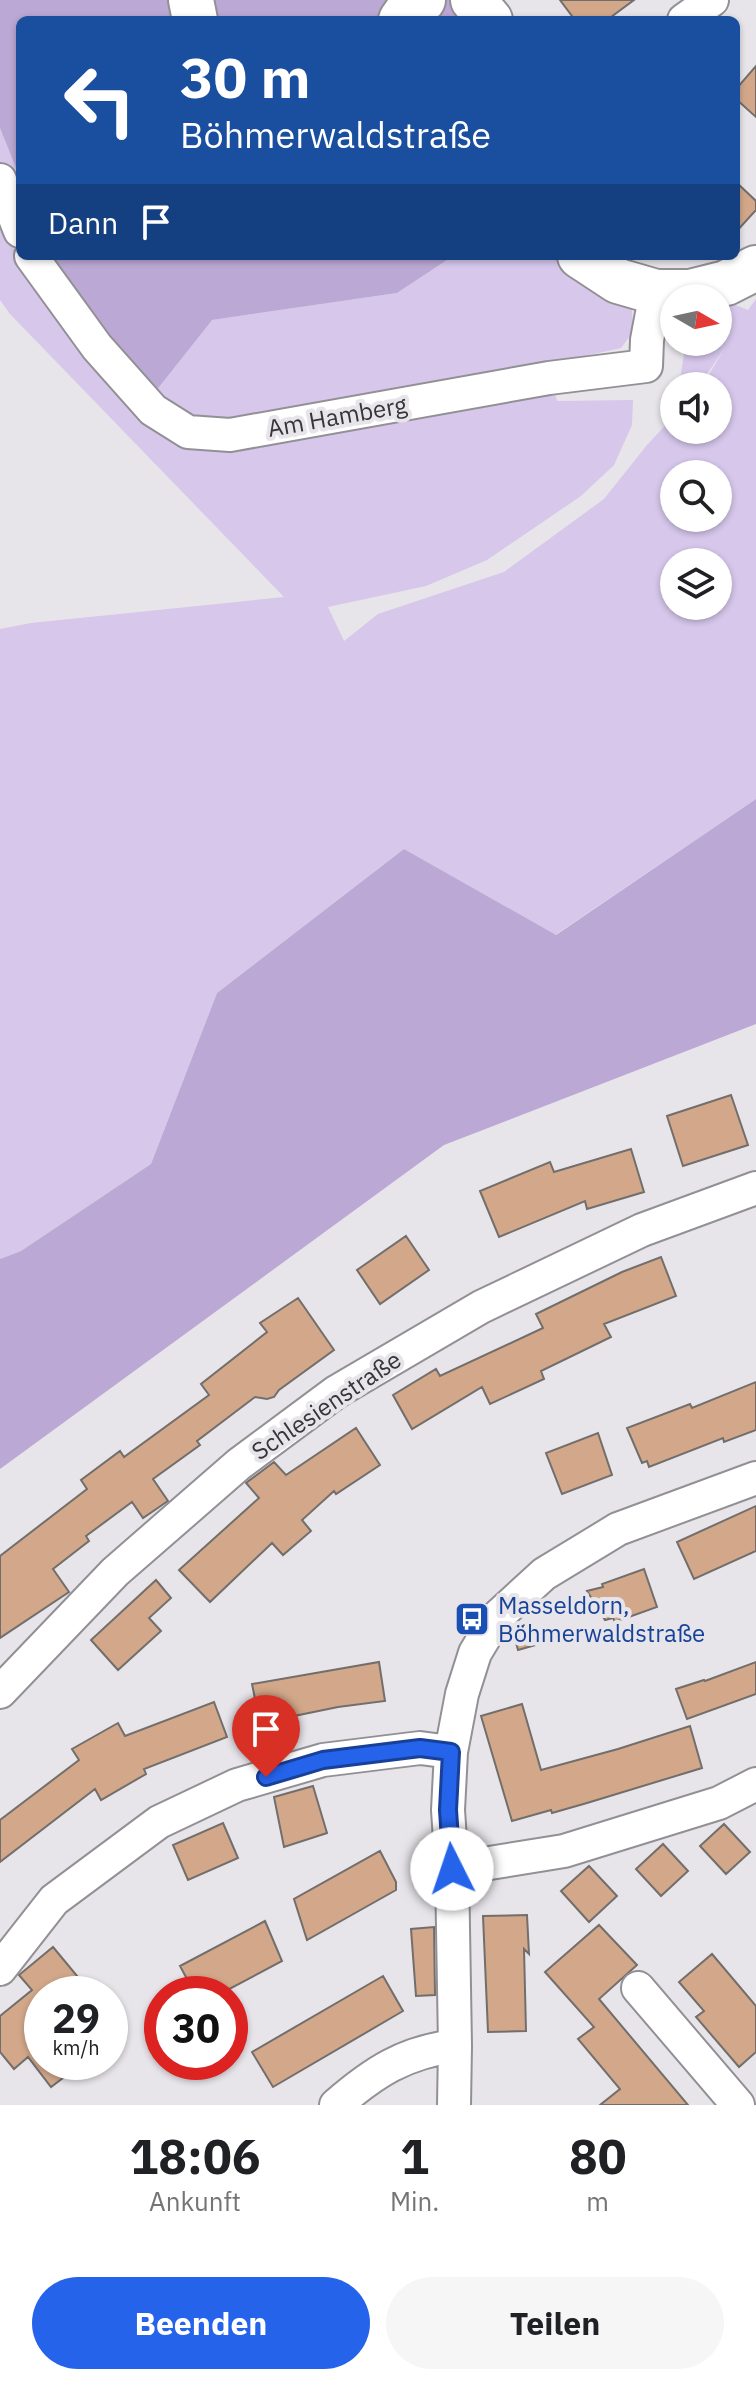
<!DOCTYPE html>
<html lang="de">
<meta charset="utf-8">
<style>
body{margin:0;font-family:"IBM Plex Sans",sans-serif;background:#f6f6f6;color:#202124;height:100vh;display:flex;flex-direction:column;font-size:30px;white-space:nowrap}
*{box-sizing:border-box;margin:0}
p{font-size:26px;color:#757577}
.icon{flex:none;width:44px;height:44px;fill:none;stroke:currentColor;stroke-width:2;stroke-linecap:round;stroke-linejoin:round}
.map{position:relative;height:2105px;overflow:hidden}
.sheet{display:flex;flex-direction:column;background:#fff;flex:1}
.sheet>*{flex:none}
.guide{position:absolute;left:16px;top:16px;width:724px;height:244px;border-radius:12px;box-shadow:0 2px 6px #0004;background:#1a4fa0;color:#fff;overflow:hidden}
.needle{width:52px;rotate:99deg}
.buttons{position:absolute;left:660px;top:284px;display:grid;gap:16px}
.buttons a{display:grid;place-items:center;width:72px;height:72px;border-radius:50%;background:#fff;box-shadow:0 2px 6px #0004;font-size:40px}
.speed{position:absolute;left:24px;top:1976px;display:flex;gap:16px;font-size:40px;font-weight:700;text-align:center}
.speed>*{display:grid;place-content:center;width:104px;height:104px;border-radius:50%;background:#fff;box-shadow:0 2px 6px #0004;line-height:1}
.speed small{font-size:20px;font-weight:400}
.speed .limit{border:12px solid #d22;background:#fff;color:#111}
.pin{position:absolute;display:grid;place-items:center;width:68px;height:68px;color:#fff;margin:-82px -34px;border-radius:50% 50% 50% 0;rotate:-45deg;box-shadow:0 0 8px #0007}
.pin .icon{rotate:45deg}
.me{position:absolute;width:88px;margin:-44px;rotate:356deg;stroke-linejoin:round;filter:drop-shadow(0 0 6px #0008)}
.turn{display:flex;align-items:center;gap:28px;height:168px;padding:0 32px;font-size:36px}
.turn .icon{width:104px;height:104px;stroke-width:2.5}
.turn b{display:block;font-size:56px;line-height:68px}
.then{display:flex;align-items:center;height:76px;padding:0 32px;background:#0003;gap:16px;font-size:30px}
.eta{display:flex;justify-content:space-evenly;align-items:center;height:136px;text-align:center}
.eta b{font-size:48px;font-weight:700;line-height:56px}
.primary-button{display:flex;gap:16px;margin-top:auto;padding:16px 32px}
.primary-button a{flex:1;height:92px;border-radius:48px;background:#2563eb;color:#fff;font-size:32px;font-weight:700;line-height:92px;text-align:center}
.primary-button a+a{background:#f6f6f6;color:#202124}
.map>svg:first-child{display:block}
</style>
<div class="map">
<svg width="756" height="2105" viewBox="0 0 756 2105">
<rect width="100%" height="100%" fill="#e7e5ea"/>
<path fill="#d6c7eb" fill-rule="evenodd" d="M0,128L20,178V256H52L57,268L212,320L397,293L453,256H556L591,285L632,310L633,332L621,348L548,364L557,401L633,400L632,425L614,465L581,496L487,560L426,586L328,607L344,641L378,614L504,572L604,499L647,445L674,416V430H718V386H702L726,346L699,386H679L684,354L674,344L676,342H718V307L725,301L748,310L756,299V799L555,935L404,849L217,993L151,1164L21,1251L0,1259V629L31,623L284,597L10,314L0,300ZM674,474H718V518H674ZM674,562H718V606H674Z"/>
<path fill="#bba8d4" d="M0,0H463L470,20H20V178L0,128Z
M52,256H453L397,293L212,320L155,392L56,268Z
M756,799V1024L444,1145L0,1469V1259L21,1251L151,1164L217,993L404,849L556,935Z"/>
<path fill="#d3a88a" stroke="#726e6b" stroke-width="2" d="M560,0H634L607,20H575Z
M756,66V117L736,99V89Z
M736,182L756,201V210L736,232Z
M731,1095L748,1145L683,1166L667,1116Z
M631,1149L644,1192L587,1209L585,1201L499,1237L480,1191L550,1162L554,1172Z
M406,1236L429,1270L380,1304L357,1270Z
M661,1257L676,1296L604,1324L611,1337L541,1371L544,1379L490,1404L482,1387L412,1429L393,1395L436,1369L440,1376L543,1328L536,1314L622,1272Z
M298,1298L334,1350L279,1390L274,1397L267,1399L255,1397L197,1441L200,1445L153,1479L168,1501L165,1503L143,1518L132,1502L86,1536L89,1541L53,1569L69,1592L0,1638V1556L87,1489L81,1480L120,1451L124,1457L209,1395L201,1384L267,1332L260,1323Z
M756,1382V1430L724,1442L723,1438L649,1467L647,1461L642,1463L627,1428L690,1404L692,1408Z
M356,1428L380,1465L336,1494L334,1491L302,1520L311,1531L283,1555L272,1543L210,1602L179,1570L259,1498L246,1483L274,1462L286,1475Z
M598,1433L612,1475L562,1494L546,1453Z
M756,1506V1551L694,1579L677,1542Z
M644,1569L657,1607L615,1622L613,1618L605,1620L587,1591L603,1587L602,1584Z
M156,1580L171,1598L149,1618L161,1631L118,1670L91,1640Z
M532,1622L539,1644L518,1650L512,1629Z
M379,1662L385,1701L338,1707L260,1723L252,1684Z
M756,1662V1694L687,1719L676,1689L704,1680L705,1681Z
M214,1702L227,1737L144,1769L146,1774L101,1800L95,1789L0,1862V1820L79,1760L72,1749L118,1723L125,1736Z
M522,1704L541,1770L618,1749L690,1726L702,1768L587,1803L552,1813L551,1810L512,1821L481,1716Z
M313,1786L327,1833L284,1847L274,1797Z
M223,1823L238,1858L188,1880L173,1845Z
M724,1824L750,1852L726,1874L700,1846Z
M663,1844L688,1871L661,1896L636,1869Z
M380,1851L396,1882V1890L307,1940L294,1899Z
M589,1866L617,1896L589,1922L561,1891Z
M527,1915L529,1954L524,1949L526,2031L488,2032L483,1916Z
M265,1921L282,1961L220,1994H195L180,1966Z
M599,1925L637,1965L599,1999L688,2105H600L620,2089L578,2039L594,2027L545,1972Z
M434,1927L435,1995L416,1996L411,1929Z
M53,1947L92,1994H42V2062H84L51,2087L28,2057L14,2069L0,2052V2016L32,1990L19,1975Z
M712,1954L756,2006V2052L739,2067L696,2017L704,2011L679,1982Z
M383,1976L403,2011L273,2087L252,2052Z"/>
<g fill="none" stroke-linecap="round" stroke-linejoin="round">
<g stroke="#929095" stroke-width="36">
<path id="street" d="M684,20L712,0
M0,180L20,231
M31,256L97,347L153,410L188,432L230,435L549,378L646,366L647,340L656,292
M0,1692L115,1572L239,1464L336,1392L481,1307L642,1230L756,1188
M452,1869L564,1851L719,1803L756,1784
M0,1969L54,1900L159,1822L237,1785L323,1760L420,1748L451,1752
M638,1988L738,2105
M336,2105C374,2072 405,2052 455,2046
M454,2105L455,2046L452,1869L448,1810L451,1752L462,1694L475,1653L496,1618L544,1574L618,1529L756,1478"/>
</g>
<g stroke="#929095" stroke-width="48">
<path id="secondary" d="M191,0L195,20
M473,0L490,20
M401,20L410,7L423,0
M580,256L618,281L656,292H690L726,283L756,268"/>
</g>
<use href="#street" stroke="#fff" stroke-width="32"/>
<use href="#secondary" stroke="#fff" stroke-width="44"/>
</g>
<g fill="none" stroke-linecap="round" stroke-linejoin="round">
<g stroke="#184099" stroke-width="20">
<path id="route" d="M266,1777L323,1760L420,1748L451,1752L448,1810L452,1869"/>
</g>
<use href="#route" stroke="#2563eb" stroke-width="14"/>
</g>
<defs>
<g id="bus-square" transform="scale(1.8)"><rect x="-9" y="-9" width="18" height="18" rx="4" fill="#1a4fb4" stroke="#e7e5ea"/><path d="M-5-6H5V4H4V6H2V4H-2V6H-4V4H-5ZM-3.5-4V0h7V-4ZM-3.5 1.2v1.5H-2V1.2ZM2 1.2v1.5H3.5V1.2Z" fill="#fff"/></g>
</defs>
<g fill-rule="evenodd">
<use href="#bus-square" x="472" y="1619"/>
</g>
<g text-anchor="middle" dominant-baseline="central" stroke-width="8" stroke-linejoin="round" paint-order="stroke">
<g font-size="24" fill="#363537" stroke="#e7e5ea">
<text transform="translate(337 416) rotate(-10)">Am Hamberg</text>
<text transform="translate(326 1405) rotate(-34)">Schlesienstraße</text>
</g>
<g font-size="24" fill="#164399" stroke="#e7e5ea" text-anchor="start">
<text x="498" y="1605">Masseldorn,<tspan x="498" dy="28">Böhmerwaldstraße</tspan></text>
</g>
</g>
</svg>
<div class="buttons">
<a><svg class="needle" viewBox="-14 -14 28 28"><path d="M0-13l5 13h-10z" fill="#e53935"/><path d="M0 13l5-13h-10z" fill="#757577"/></svg></a>
<a><svg class="icon" aria-label="sound" viewBox="0 0 24 24"><path d="M4 9h4l5-4v14l-5-4H4zM17 9q2 3 0 6"/></svg></a>
<a><svg class="icon" aria-label="search" viewBox="0 0 24 24"><circle cx="10" cy="10" r="6"/><path d="M15 15l6 6"/></svg></a>
<a><svg class="icon" aria-label="layers" viewBox="0 0 24 24"><path d="M12 4l9 5-9 5-9-5zM3 14l9 5 9-5"/></svg></a>
</div>
<div class="speed"><div>29<small>km/h</small></div><div class="limit">30</div></div>
<div class="pin" style="left:266px;top:1777px;background:#d93025"><svg class="icon" aria-label="arrive" viewBox="0 0 24 24"><path d="M6 21V4h12l-3 4 3 4H6"/></svg></div>
<svg class="me" style="left:452px;top:1869px" viewBox="-20 -20 40 40"><circle r="19" fill="#fff"/><path d="M0-13L10 11 0 6-10 11z" fill="#2563eb"/></svg>
<div class="guide">
<div class="turn"><svg class="icon" aria-label="left" viewBox="0 0 24 24"><path d="M17 20v-9H6M10 6l-5 5 5 5"/></svg><div><b>30 m</b>Böhmerwaldstraße</div></div>
<div class="then">Dann<svg class="icon" aria-label="arrive" viewBox="0 0 24 24"><path d="M6 21V4h12l-3 4 3 4H6"/></svg></div>
</div>
</div>
<section class="sheet">
<div class="eta">
<div><b>18:06</b><p>Ankunft</p></div>
<div><b>1</b><p>Min.</p></div>
<div><b>80</b><p>m</p></div>
</div>
<div class="primary-button"><a>Beenden</a><a>Teilen</a></div>
</section>
